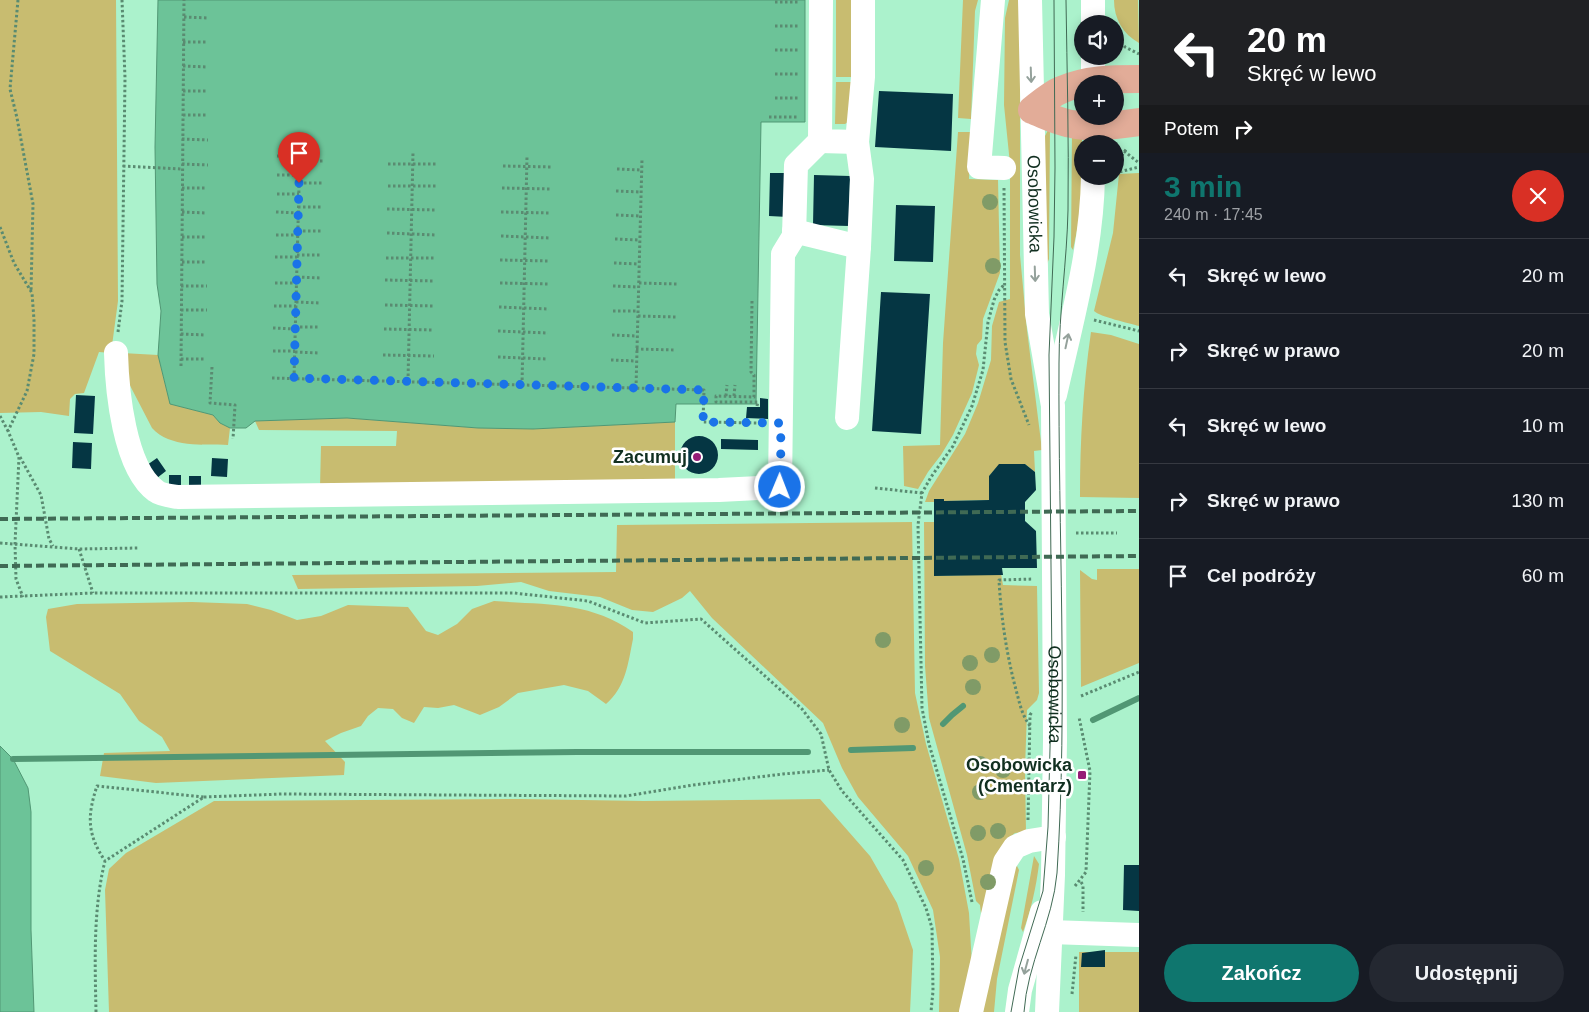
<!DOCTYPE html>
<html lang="pl">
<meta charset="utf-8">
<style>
body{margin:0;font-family:Helvetica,sans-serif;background:#242831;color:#f1f3f6;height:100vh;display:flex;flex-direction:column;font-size:19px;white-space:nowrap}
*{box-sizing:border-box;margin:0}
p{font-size:16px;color:#9ea1a6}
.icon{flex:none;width:28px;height:28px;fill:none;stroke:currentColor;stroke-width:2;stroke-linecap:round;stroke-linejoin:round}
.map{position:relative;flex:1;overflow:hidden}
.drawer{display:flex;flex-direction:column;background:#171b24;width:450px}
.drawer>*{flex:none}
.banner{background:#202124;color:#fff;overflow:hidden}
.tools{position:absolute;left:1074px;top:15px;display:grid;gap:10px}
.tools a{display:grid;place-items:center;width:50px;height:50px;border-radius:50%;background:#171b24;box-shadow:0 2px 12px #0003;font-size:25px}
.pin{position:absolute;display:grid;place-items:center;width:42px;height:42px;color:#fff;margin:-51px -21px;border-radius:50% 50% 50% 0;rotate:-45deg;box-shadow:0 0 5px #0007}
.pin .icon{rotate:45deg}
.me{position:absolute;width:55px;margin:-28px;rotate:1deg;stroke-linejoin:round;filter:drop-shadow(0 0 4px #0008)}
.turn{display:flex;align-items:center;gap:18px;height:105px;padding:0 25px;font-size:22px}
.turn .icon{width:65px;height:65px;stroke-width:2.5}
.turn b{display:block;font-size:35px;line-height:42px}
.then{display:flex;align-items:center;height:48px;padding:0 25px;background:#0003;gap:10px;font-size:19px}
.round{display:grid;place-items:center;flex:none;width:52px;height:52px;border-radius:26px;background:#242831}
.headline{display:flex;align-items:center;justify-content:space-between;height:85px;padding:0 25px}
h1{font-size:30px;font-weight:800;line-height:38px;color:#0f766e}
.cta{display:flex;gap:10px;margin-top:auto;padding:10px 25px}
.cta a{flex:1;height:58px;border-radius:30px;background:#0f766e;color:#fff;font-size:20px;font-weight:800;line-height:58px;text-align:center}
.cta a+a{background:#242831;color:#f1f3f6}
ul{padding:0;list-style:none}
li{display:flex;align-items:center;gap:15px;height:75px;padding:0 25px;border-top:1px solid #363941}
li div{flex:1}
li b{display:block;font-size:19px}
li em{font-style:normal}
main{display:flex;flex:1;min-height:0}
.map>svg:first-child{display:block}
</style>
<main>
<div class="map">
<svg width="1139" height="1012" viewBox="0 0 1139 1012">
<rect width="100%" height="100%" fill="#abf2cc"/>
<path fill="#c8bc70" d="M0,0H116L118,301L111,353L99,352L84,393L75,394L70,399L69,416L41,412L0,413Z
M836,0H854L853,77H836Z
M963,0H978L975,11L971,119L958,118Z
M1009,0H1020V255L1027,330L1042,450L1034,451L1035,472L1025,464L999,465L989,476V500L944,501V499H934V502H925L929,491L965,434L978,403L991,360L992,326L999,302L1010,299V164L1004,105L1005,18Z
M1114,0H1138L1139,43C1123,34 1114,19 1114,0Z
M836,82H854L848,122L845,124H835Z
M1050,126L1049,259L1047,264L1044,138Z
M958,132H971L969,179L998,180L1000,273L983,319L982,339L977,345L976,354L979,365L972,393L953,435L941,455L928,472L918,489L904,486L903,446L940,445L943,343Z
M1072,132L1082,137V206L1073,250L1071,247Z
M1139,173V326C1129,323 1100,317 1094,311L1113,233L1119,174Z
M1091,332L1111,335L1139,344V498L1080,497C1080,441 1083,387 1091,332Z
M122,353L158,355L170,404L213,415L220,423L230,428L228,445C203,444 170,448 152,428L123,372Z
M347,418L478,428L533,429L675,422V487H320L321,446H396L397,431L259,430L255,421Z
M912,522L915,693L926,744L959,859L969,913L972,965L966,1012H939L940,957L933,910L908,856L858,797L842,768L823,723L712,618L690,591L682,598L653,612L632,610L600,597L549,591L521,582L477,586L298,589L292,575L616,572L617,525Z
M924,522H934V576L1001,574L1003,585L1037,586L1039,693L1037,700L1027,710L1025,770L1026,832L1015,833L1010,837L981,914L980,905L976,901L967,855L929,718L925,666Z
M1097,569H1139V663L1081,687L1080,570L1092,579L1097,580Z
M494,601C546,605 589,601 633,632V639C628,663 626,687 606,704L588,691L564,685L518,693L499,707L480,715L454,705L438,708L424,707L414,723L402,718L393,709L378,708L368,716L361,726L341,733L325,741L345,762L344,775L156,783L100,776L104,753L170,751L162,737L139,721L120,694L50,651L46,617L48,609L77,604L192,602L247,604L271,610L297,620L321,616L348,605L408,607L426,631L438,635L457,624L472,609Z
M520,799L644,801L820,799L870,856L897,903L913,950L910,1012H109L105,890L109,869L126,853L214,801Z
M1034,856L1039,864C1036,888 1031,910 1023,932L1021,928Z
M1017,866L1019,870L997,979L994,1012H983L1006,873Z
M1079,952H1139V1012H1079Z"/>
<path fill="#6cc398" stroke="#519774" d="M158,0H805V122H761L756,404H676L675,422L533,429L478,428L347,418L255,421L246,428H230L220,423L213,415L170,404L158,355L161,311L157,284L155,147Z
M0,746L13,759L28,788L31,812V930L34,1012H0Z"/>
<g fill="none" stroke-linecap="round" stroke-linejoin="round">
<path stroke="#519774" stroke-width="6" d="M1093,720L1139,698
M943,724L952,715L963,706
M851,750L913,748
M13,759L577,752H808"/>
</g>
<path fill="#053643" d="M879,91L953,94L951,151L875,147Z
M770,173H789L788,217L769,216Z
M814,175L850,176L849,226L813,225Z
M896,205L935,206L933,262L894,261Z
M881,292L930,294L921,434L872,431Z
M76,395L95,396L93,434L74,433Z
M760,398L768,399V419L746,418L747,407H760Z
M680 455a19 19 0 1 1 38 0a19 19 0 1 1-38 0Z
M721,439L758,440V450L721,449Z
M73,442L92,443L91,469L72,468Z
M157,458L166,471L157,478L147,465Z
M212,458L228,459L227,477L211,476Z
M999,464H1025L1035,472L1036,490L1025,502V521L1036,531L1037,568H1002L1003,575L934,576V499H944V501L989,500V476Z
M169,475H181V485H169Z
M189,476H201V485H189Z
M1124,865H1139V911L1123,910Z
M1105,950V967H1081L1082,953Z"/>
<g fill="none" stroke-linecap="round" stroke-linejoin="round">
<path stroke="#5a8b71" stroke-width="3" stroke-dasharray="2.5 2.5" stroke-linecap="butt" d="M18,0L10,89L17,118L33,204L31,292
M775,2H798
M184,17L209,18
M775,26H798
M1115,34L1125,47L1139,54
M183,42H208
M775,50H799
M183,66L208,67
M775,74H799
M183,91H208
M775,98H799
M183,115H208
M769,117H798
M182,139L208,140
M1124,151L1139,163
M277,156H300
M300,161H324
M182,164L208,165
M388,164H438
M123,166L182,169
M503,166L552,167
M617,169L641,170
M1115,169L1118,161L1127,148
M1115,173L1139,167
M277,175H299
M299,183H324
M388,186H437
M182,188H207
M502,188L551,189
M1004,188L1005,342L1011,379L1029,425
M616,191L641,192
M277,194H299
M298,207H323
M387,209L437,210
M182,212L207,213
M276,212L298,213
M501,212L551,213
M616,215L640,216
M0,227L14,263L32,293L34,320V354L27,391L8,431L19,457L15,544L16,579L23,597
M298,231H322
M387,233L436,235
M276,235H298
M501,236L550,238
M182,237H207
M615,239L639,240
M297,255H322
M275,257H297
M386,258H436
M500,260L550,261
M182,262H207
M614,263L639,264
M297,277L321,278
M385,280L435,281
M275,283H296
M500,283L549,284
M639,283L678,284
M181,286H207
M613,286L638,287
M752,301L751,372L754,375V397L716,396V402H758L757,406
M296,302L320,303
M385,305L435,306
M274,306H296
M499,307L549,309
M181,310H207
M613,311H638
M638,316L677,317
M1094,320L1139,331
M295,327H320
M273,328L295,329
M384,329L434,330
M498,331L548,333
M118,332L122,301L125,78L122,0
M181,334L206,335
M612,335L637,336
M636,349L676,350
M273,351H295
M295,352L319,353
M383,355L434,356
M498,357L547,359
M181,359H206
M611,360L636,361
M181,366L184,0
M212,367L210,403L235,405L233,439
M272,378L704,390L703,422L760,423
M294,378L300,149
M408,381L413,152
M522,385L527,156
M636,388L642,159
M726,396L727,385
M734,396L735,385
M0,416L8,431
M20,457L41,495L49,539L53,546
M875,488L922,493
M1076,533H1117
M0,543L79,549L139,548
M79,549L93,593
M0,597L93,593H514L588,601L645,623L701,619L802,709L821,734L829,770L842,791L903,860L926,908L932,928L933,991L931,1012
M1081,696L1139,672
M1030,726C1021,714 1019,700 1015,686C1006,651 1001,616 999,580L1033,579
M204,797L282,794L626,796L693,785L783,774L829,770
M1028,820L1030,715L1032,712
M1081,882L1083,885V912
M1075,886L1086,872L1090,771L1079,717
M972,902L963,859L929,744L922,708L918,525L922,493L931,477L953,446L972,406L983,370L988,322L994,300L999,290L1004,285
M1072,994L1076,955
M96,1012C95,962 93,909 105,861L204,797L97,786C87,816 87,834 105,861"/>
<g stroke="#fff" stroke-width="24">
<path d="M821,0L820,141L857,142"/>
<path d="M993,0L979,167L1004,168"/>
<path id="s1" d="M1030,0L1037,314L1053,406L1055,740L1053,875L1047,1012"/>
<path d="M1093,0V24"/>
<path d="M1093,84V56"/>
<path d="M794,231L859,247"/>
<path d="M116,353C117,390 124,468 156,491C161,495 172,496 178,497L719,490L780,487L783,254L794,236L796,165L820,141"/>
<path d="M1055,395C1071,323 1092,250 1093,176"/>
<path d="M847,418L859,247L862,179L857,142L863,77V0"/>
<path d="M1050,932L1139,935"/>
<path d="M971,1012L1005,862L1015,847L1029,841L1054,837"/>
<path d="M1017,1012L1020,990L1042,912"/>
</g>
<path stroke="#e2ac98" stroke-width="28" d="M1032,110C1041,103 1051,94 1061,90C1086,79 1112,79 1139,79
M1032,110C1045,115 1058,122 1072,124C1094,129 1117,125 1139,122"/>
<path stroke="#406a54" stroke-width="1" d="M1011,1012L1019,968L1043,891L1048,827L1052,670L1049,355L1054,237L1055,168L1054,0
M1024,1012C1027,964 1053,921 1057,873C1068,703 1058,533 1059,363C1059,311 1067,261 1068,210C1069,140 1067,70 1066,0"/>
<path stroke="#406a54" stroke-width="4" stroke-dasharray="8 4" stroke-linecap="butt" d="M0,519L1139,511
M0,566L1139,556"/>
</g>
<g fill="#809b67">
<circle cx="990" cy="202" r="8"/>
<circle cx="993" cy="266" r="8"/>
<circle cx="883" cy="640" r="8"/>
<circle cx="992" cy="655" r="8"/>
<circle cx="970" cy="663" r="8"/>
<circle cx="973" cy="687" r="8"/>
<circle cx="902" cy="725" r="8"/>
<circle cx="980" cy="764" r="8"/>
<circle cx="1003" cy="770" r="8"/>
<circle cx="980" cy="792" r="8"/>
<circle cx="998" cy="831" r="8"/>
<circle cx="978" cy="833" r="8"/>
<circle cx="926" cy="868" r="8"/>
<circle cx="988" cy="882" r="8"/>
</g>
<defs><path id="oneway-shaft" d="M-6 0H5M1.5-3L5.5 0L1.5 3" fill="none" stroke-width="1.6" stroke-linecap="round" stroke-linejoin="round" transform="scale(1.25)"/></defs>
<g stroke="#94a19b">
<use href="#oneway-shaft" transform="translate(1031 75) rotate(88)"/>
<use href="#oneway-shaft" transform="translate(1035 274) rotate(88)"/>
<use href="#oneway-shaft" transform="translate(1067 341) rotate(-78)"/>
<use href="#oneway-shaft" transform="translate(1026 967) rotate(105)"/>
</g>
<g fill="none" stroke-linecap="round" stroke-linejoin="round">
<path stroke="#1a73e8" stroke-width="9" stroke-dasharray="0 16.2" d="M299,183L294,378L704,390L703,422L780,423L781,442L780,487"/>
</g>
<g fill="#951c77" stroke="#fff" stroke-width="2">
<circle cx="697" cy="457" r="5"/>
<rect x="1077" y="770" width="10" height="10" rx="2.5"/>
</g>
<g text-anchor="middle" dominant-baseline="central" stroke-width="5" stroke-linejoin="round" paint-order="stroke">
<g font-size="18" fill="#112f20" stroke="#fff">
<text stroke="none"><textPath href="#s1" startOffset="204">Osobowicka</textPath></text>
<text stroke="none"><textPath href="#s1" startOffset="696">Osobowicka</textPath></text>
</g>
<g font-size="18" font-weight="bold" fill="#112f20" stroke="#fff" text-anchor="end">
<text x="687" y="457">Zacumuj</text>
<text x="1072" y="765">Osobowicka<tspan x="1072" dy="21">(Cmentarz)</tspan></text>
</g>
</g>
</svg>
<div class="tools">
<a><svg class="icon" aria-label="sound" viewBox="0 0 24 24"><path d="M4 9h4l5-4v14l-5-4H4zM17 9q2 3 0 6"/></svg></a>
<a>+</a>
<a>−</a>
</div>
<div class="pin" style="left:299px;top:183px;background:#d93025"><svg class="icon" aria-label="arrive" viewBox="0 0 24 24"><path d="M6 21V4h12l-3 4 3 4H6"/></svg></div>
<svg class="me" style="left:780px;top:487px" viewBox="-20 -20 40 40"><circle r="17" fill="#1a73e8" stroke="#fff" stroke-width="3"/><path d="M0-11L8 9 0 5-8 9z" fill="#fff"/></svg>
</div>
<section class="drawer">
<div class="banner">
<div class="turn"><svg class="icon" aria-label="left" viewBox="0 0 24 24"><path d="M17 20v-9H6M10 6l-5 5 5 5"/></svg><div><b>20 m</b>Skręć w lewo</div></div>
<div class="then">Potem<svg class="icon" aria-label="right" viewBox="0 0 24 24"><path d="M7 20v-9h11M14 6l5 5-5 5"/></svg></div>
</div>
<div class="headline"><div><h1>3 min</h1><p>240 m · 17:45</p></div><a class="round" style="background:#d93025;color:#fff"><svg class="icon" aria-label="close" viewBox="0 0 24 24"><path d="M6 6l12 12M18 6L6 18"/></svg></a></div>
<ul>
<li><svg class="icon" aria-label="left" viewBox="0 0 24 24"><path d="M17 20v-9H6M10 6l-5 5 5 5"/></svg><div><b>Skręć w lewo</b></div><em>20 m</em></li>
<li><svg class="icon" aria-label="right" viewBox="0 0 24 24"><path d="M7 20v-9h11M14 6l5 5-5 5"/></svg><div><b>Skręć w prawo</b></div><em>20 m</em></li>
<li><svg class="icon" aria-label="left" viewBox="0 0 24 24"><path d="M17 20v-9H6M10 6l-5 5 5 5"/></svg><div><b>Skręć w lewo</b></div><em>10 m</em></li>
<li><svg class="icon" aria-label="right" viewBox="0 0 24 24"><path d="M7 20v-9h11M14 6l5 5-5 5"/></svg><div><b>Skręć w prawo</b></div><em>130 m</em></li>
<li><svg class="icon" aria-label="arrive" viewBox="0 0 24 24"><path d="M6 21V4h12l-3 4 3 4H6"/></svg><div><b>Cel podróży</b></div><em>60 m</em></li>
</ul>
<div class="cta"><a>Zakończ</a><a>Udostępnij</a></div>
</section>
</main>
